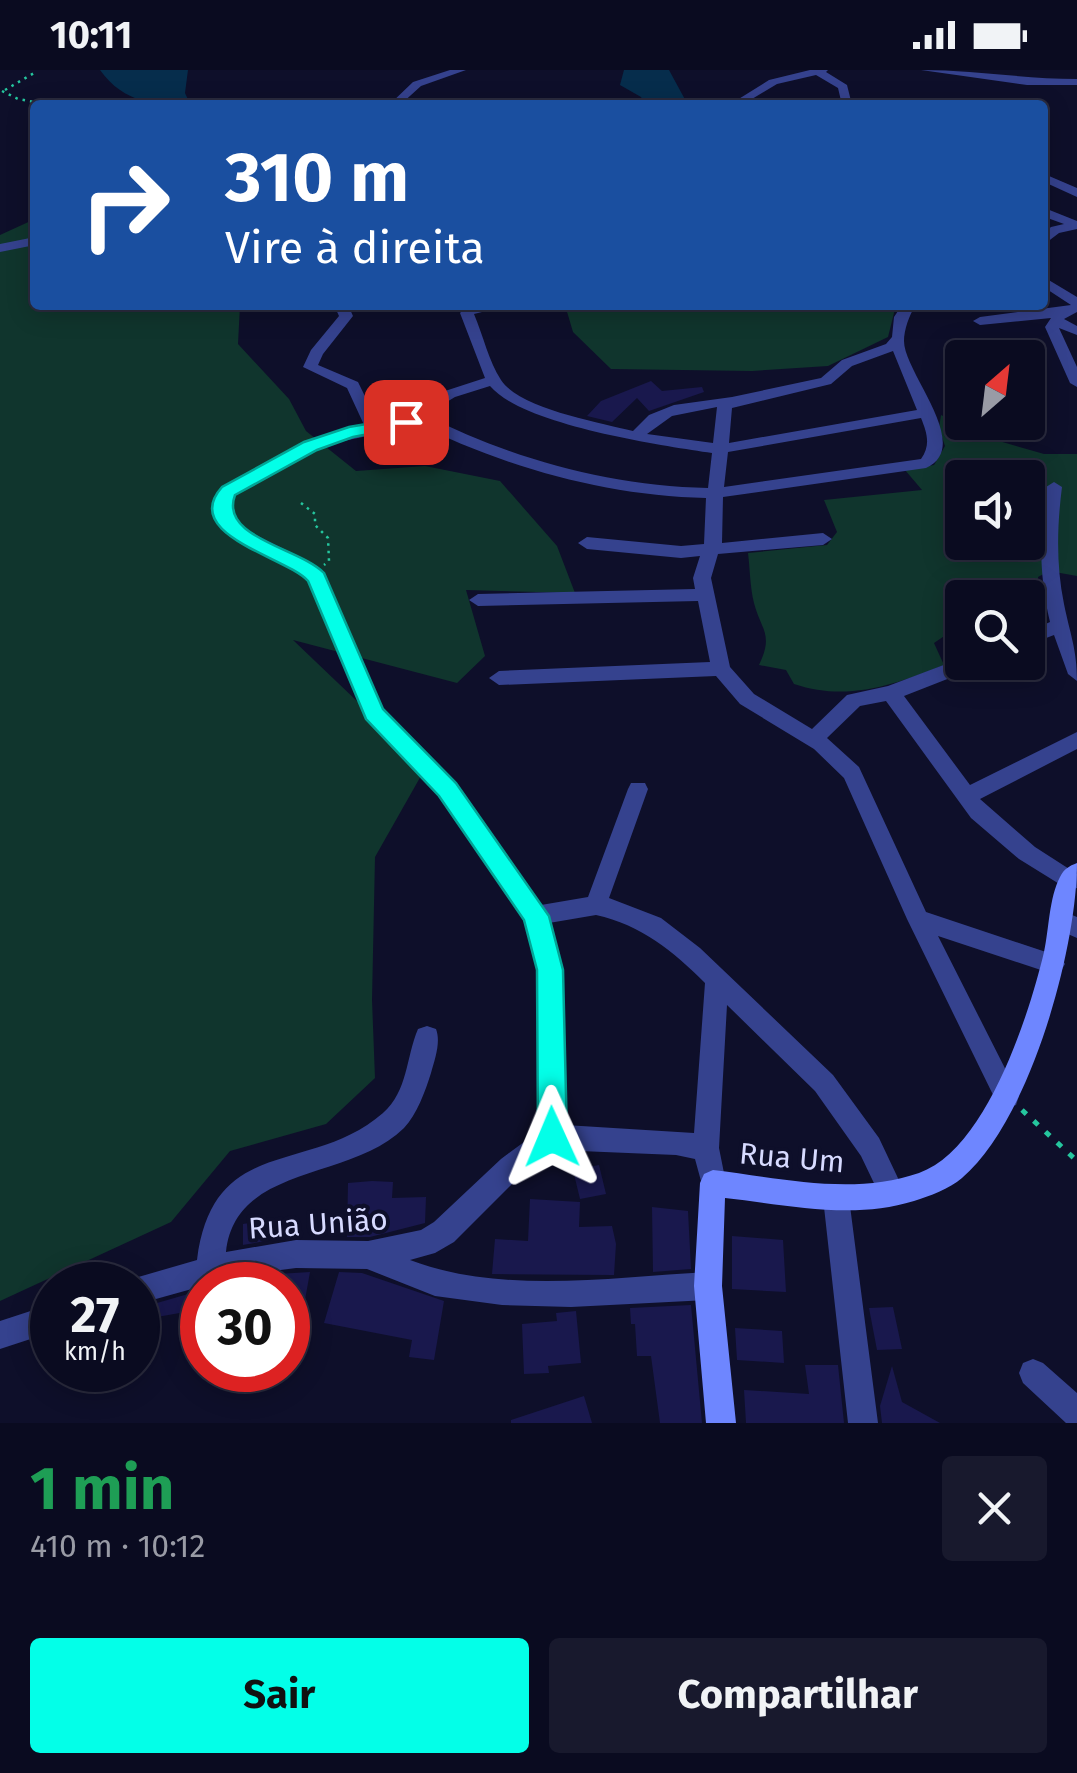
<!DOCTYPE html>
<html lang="pt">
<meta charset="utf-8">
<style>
body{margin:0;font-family:"Fira Sans",sans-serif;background:#18192d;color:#f1f3f6;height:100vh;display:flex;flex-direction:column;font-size:38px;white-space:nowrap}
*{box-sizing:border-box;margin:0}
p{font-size:32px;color:#999ba5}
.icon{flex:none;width:55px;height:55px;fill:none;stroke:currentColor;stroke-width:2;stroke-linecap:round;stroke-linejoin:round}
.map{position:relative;height:1353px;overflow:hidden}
.panel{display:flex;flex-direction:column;background:#0a0b20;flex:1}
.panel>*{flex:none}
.top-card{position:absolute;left:30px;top:30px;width:1018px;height:210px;border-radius:10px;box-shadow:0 5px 25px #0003,0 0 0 2px #2a2b3e;background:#1a4fa0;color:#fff;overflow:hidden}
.needle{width:65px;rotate:28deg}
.buttons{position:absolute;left:945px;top:270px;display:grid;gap:20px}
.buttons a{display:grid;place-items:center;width:100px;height:100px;border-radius:10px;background:#0a0b20;box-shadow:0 5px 25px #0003,0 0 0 2px #2a2b3e;font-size:50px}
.speed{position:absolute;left:30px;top:1192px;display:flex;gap:20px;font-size:50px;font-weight:700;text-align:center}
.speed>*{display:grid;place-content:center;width:130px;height:130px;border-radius:50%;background:#0a0b20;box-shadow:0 5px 25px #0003,0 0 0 2px #2a2b3e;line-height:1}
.speed small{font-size:25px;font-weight:400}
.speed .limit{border:15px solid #d22;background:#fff;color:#111}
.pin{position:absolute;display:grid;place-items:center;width:85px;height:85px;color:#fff;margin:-42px;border-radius:20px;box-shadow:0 5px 15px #0006}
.me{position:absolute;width:110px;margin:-55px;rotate:359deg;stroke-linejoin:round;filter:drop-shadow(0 0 8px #0008)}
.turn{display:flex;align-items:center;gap:35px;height:210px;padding:0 30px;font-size:45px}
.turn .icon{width:130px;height:130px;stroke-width:2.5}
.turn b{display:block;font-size:70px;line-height:85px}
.round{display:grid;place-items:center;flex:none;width:105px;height:105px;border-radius:10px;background:#18192d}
.head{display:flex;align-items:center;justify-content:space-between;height:170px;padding:0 30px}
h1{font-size:60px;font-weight:700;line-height:75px;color:#1e9e55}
.button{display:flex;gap:20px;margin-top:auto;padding:20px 30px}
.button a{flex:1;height:115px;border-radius:10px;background:#03ffe8;color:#111;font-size:40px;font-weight:700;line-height:115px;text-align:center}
.button a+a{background:#18192d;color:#f1f3f6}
.status{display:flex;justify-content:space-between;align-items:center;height:70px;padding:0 50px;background:#0a0b20;direction:ltr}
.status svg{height:28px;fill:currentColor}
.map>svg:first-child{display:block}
</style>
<div class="status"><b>10:11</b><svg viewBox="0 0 49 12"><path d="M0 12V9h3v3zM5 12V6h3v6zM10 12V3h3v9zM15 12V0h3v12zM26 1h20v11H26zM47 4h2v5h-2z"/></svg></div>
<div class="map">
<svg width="1077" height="1353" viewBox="0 0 1077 1353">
<rect width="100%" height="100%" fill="#0e0f2a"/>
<path fill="#10352d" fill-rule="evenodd" d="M35,149V235H240L238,274L289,329L306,361L356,401L425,396L500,411L557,476L575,523L466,520L485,586L457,613L293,570L426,697L375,787L372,930L375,1008L326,1054L230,1081L171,1152L0,1231V165Z
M565,235H896L888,267L828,296L752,301L611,299L573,262Z
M941,345L985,367L1044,384H1077V506L1049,501L1038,507V554L1028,555V528H962V554L934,573L944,595C894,615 847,632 794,614L786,600L759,595C774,564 761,560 754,533C750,517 750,499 748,483L827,475L837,462L824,430L922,420L905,400L934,395L945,376L939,358ZM962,408H1028V472H962Z"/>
<path fill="#062d4c" d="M100,0H188L185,23L190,34L200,35C159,35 126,36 100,0Z
M624,0H669L688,35H645L641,27L620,15Z"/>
<path fill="#19184d" d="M651,311L662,321L702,317L704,322L649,341L637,328L612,352L587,346L601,331Z
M599,1095L606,1124L580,1129L573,1100Z
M372,1111L393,1112L392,1128L426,1127L425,1153L370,1167H347L348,1113Z
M530,1129L580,1132L579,1157L612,1156L616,1174L614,1205L492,1204L495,1169L528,1171Z
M652,1137L688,1141L691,1199L653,1202Z
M265,1150V1171L243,1175V1154Z
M732,1166L783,1170L786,1222L732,1219Z
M310,1202L305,1230L288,1229V1215H275L278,1204Z
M339,1202L362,1203L444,1231L434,1290L409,1287L412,1270L324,1253Z
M202,1220V1239L157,1247V1233Z
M691,1235L702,1353H660L651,1286H637L635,1254H631L630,1238Z
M893,1237L902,1279L877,1280L869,1238Z
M576,1241L581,1293L548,1296L549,1303L524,1304L522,1254L557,1251L556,1243Z
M735,1258L782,1261L784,1293L737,1290Z
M805,1295H838L844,1353H746L744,1320L809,1324Z
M892,1296L902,1332L940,1353H882L880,1336Z
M584,1326L592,1353H511V1350Z"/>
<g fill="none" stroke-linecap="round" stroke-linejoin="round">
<path stroke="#25c69e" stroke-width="2.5" stroke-dasharray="2.5 5" stroke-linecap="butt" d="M5,20L34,3
M2,21L18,29L51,35
M105,35L113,32
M301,433L315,444V455L328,468L329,491L324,495"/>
<path stroke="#25c69e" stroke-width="5" stroke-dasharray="6 10" stroke-linecap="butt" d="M1022,1040L1077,1091"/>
<path fill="#35428e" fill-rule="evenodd" d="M450,0H466L421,16L400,35H389L413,12Z
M810,0H828L826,2L847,15L852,35H842L838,18L816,5L777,14L742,35H729L769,10Z
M921,0C973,0 1025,9 1077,9V15H1027Z
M1042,103L1077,118V127L1042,111Z
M1042,137L1077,151V159L1059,163L1042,176V165L1051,157L1064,154L1042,146Z
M35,167V175L0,182V174Z
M1042,206L1077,227V242L1064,249L1077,256V265L1059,258L1077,297V317L1070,313L1045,257L1051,248L980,255L973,251L980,247L1071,235L1042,216Z
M334,235H348L353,246L323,284L318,295L358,312L379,355L391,352L445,321L485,308L460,243L468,235H510L474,244C483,265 489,292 501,310C520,339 599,352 633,361L649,345L674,335L732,327L821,308L842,290L886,274L892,267L894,247L902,235H916C909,245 904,260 904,271C904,303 974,376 926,398L723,427L722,473L823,463L832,469L823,475L718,484L711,508L730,597L754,624L812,659L847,625L888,616L962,588V592H980L978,597L904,626L970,715L1077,662V679L980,729L1035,777L1077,804V818L1069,820L1019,789L971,748L886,631L860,636L827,668L859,697L926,842L1061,887L1065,894L1061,901L1053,904L938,866L1019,1026L1016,1035L1007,1038L998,1035L907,849L844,708L814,679L740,634L716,606L499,615L489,608L499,601L710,592L698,531L478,536L469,530L478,524L695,519L693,508L700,486L681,488L587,479L578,473L587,467L681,476L704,474L706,428C607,426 503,397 414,352L401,359L329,374L235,424L230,433L238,456L312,493L322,504L382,639L454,713L541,835L588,827L628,719L631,713H645L648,719L609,828L661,848L700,878L833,1005L879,1068L905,1123L901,1132L892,1136L883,1132L861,1086L815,1021L727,935L719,1078L726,1113L722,1122L713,1126L704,1122L695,1089L676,1085L556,1080L519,1107L454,1172L435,1183L410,1190C502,1225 612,1207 708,1202L718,1206L722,1216L718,1226L708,1230L571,1237L502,1235L435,1226L367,1199L296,1198L242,1205L138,1234V1215H126L128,1210L197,1190C213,1063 311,1106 383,1043C408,1021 406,987 418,959L427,956L436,959C441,972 435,989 431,1003C425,1022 417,1044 404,1058C351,1111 235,1094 226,1182L296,1170L368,1171L421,1160L434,1152L501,1089L539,1061L538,900L526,849L440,725L367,648L308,511L300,501L225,463L214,433L223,417L318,367L365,357L347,318L303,297L311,280L339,246ZM893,281L917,340L729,373L732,338L831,314L852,296ZM490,316C523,355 659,375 712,383L708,418C610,416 512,389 425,345L455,327ZM717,337L713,373L647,364L672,346ZM921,348C927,363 931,375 921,389L724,417L728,382ZM596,845C641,855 673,881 705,913L694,1063L565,1055L562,900L549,853Z
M1054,412L1062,417C1057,456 1056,495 1064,534C1070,564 1077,579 1077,611L1068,604L1054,565L1028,575V562L1050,552C1039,506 1039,463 1046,417Z
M1062,841L1077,847V868L1054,858L1051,851L1054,844Z
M836,1115L845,1119L849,1128L878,1353H848L823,1128L827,1119Z
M52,1234V1262L0,1279V1251Z
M1033,1289L1043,1293L1077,1323V1353H1066L1023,1313L1019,1303L1023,1293Z"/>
<path fill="#6e86ff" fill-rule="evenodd" d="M1077,793C1077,879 1030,1050 962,1108C949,1119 930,1126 914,1131C853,1150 788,1135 725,1128L722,1216L736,1353H706L694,1216L700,1113L704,1104L713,1100C780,1108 853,1126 919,1103C986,1080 1029,945 1044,882C1049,859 1049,828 1060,807C1064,799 1069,796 1077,793Z"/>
</g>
<path fill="#03ffe8" stroke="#02a697" stroke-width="2.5" d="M406,347L412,349V356L353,367L317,380L235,425C219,468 300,478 324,503L383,639L456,713L549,846L563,900L567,1067L563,1077L552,1081L542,1077L538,1067L537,900L524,850L439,726L366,649L308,511C287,487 179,465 222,417L304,372L349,357Z"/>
<g text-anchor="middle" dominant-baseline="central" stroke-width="8" stroke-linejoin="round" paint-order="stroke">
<g font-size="30" fill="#d7daff" stroke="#0e0f2a">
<text transform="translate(792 1088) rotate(5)">Rua Um</text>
<text transform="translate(318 1154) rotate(-4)">Rua União</text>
</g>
</g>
</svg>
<div class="buttons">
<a><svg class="needle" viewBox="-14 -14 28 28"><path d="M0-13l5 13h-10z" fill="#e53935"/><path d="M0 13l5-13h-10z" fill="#999ba5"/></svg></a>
<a><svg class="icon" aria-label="sound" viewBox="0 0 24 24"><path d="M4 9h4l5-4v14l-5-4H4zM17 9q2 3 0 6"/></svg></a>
<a><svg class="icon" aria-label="search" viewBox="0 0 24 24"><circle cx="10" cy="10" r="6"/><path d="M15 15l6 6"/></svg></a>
</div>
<div class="speed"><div>27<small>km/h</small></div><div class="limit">30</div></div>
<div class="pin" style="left:406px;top:352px;background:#d93025"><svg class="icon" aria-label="arrive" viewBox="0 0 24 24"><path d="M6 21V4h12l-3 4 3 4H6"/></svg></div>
<svg class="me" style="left:552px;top:1067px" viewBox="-20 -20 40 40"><path d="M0-17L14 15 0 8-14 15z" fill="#03ffe8" stroke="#fff" stroke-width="4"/></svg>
<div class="top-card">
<div class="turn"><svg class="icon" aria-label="right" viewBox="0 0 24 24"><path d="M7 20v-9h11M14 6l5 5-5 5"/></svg><div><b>310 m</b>Vire à direita</div></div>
</div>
</div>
<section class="panel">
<div class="head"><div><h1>1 min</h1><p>410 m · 10:12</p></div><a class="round"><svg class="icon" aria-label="close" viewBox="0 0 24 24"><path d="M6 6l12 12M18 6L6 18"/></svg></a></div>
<div class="button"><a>Sair</a><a>Compartilhar</a></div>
</section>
